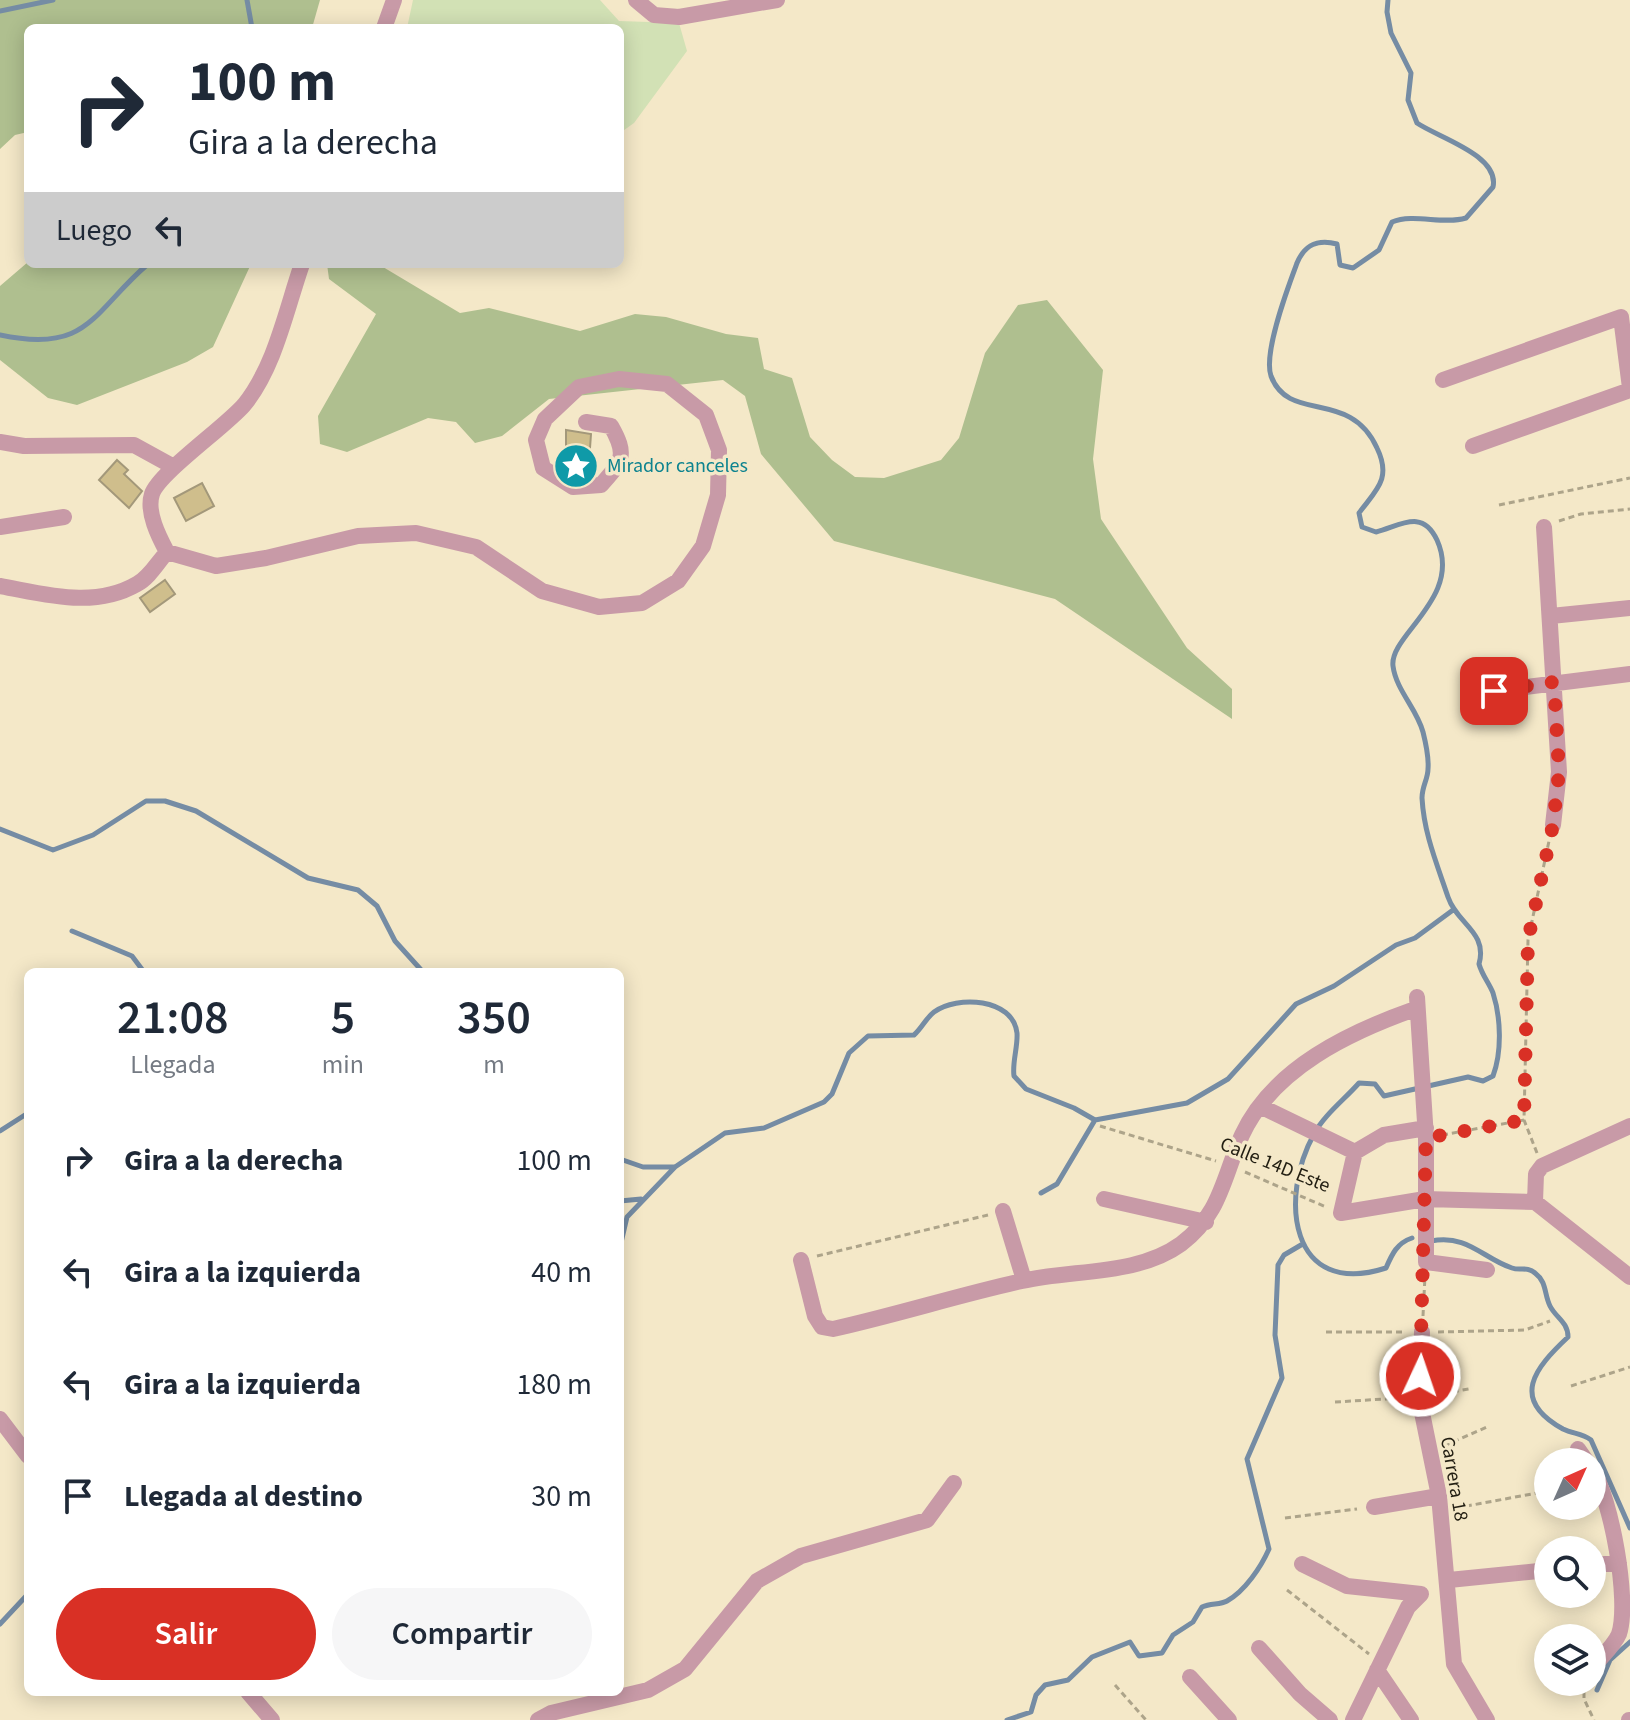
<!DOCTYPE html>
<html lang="es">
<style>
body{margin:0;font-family:"Source Sans 3",sans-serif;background:#f6f6f7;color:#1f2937;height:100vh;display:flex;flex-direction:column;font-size:30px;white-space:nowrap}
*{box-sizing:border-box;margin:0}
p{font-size:26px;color:#747a83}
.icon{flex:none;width:44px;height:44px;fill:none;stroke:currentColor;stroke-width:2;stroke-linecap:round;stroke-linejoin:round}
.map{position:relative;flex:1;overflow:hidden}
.sheet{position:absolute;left:24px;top:968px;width:600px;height:728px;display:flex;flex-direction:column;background:#fff;border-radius:12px;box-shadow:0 4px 20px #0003}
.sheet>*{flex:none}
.banner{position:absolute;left:24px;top:24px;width:600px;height:244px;border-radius:12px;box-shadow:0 4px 20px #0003;background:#fff;color:#1f2937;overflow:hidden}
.needle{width:52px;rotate:45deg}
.controls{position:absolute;left:1534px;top:1448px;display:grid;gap:16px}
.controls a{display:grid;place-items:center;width:72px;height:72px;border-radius:50%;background:#fff;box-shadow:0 4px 20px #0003;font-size:40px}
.pin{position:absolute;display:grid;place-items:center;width:68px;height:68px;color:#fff;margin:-34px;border-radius:16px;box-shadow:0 4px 12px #0006}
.me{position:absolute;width:88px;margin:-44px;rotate:3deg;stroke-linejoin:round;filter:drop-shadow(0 0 6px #0008)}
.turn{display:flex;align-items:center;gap:28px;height:168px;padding:0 32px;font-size:36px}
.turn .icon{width:104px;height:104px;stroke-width:2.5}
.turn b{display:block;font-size:56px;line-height:68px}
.then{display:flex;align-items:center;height:76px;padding:0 32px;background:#0003;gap:16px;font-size:30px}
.eta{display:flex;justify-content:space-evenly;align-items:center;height:136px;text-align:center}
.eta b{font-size:48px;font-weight:600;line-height:56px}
.cta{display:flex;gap:16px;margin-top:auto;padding:16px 32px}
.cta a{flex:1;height:92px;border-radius:48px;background:#d93025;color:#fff;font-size:32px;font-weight:600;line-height:92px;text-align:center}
.cta a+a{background:#f6f6f7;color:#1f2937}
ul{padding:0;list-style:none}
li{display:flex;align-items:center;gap:24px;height:112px;padding:0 32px}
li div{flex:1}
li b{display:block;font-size:30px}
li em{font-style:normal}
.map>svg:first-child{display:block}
</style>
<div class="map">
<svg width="1630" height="1720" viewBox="0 0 1630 1720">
<rect width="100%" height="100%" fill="#f4e8c8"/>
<path fill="#d2e1b5" d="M413,0H600L619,21L679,23L687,51L634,123L620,133V28H407Z"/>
<path fill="#afbf8f" d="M0,0H320L312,28H28V132L15,135L0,149Z
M28,262V264H251L213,347L187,362L77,405L48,398L0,360V286Z
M327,264H378L460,313L489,308L580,331L635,314L666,317L726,334L758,338L764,369L792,378L810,437L832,460L855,477L884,478L941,460L959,438L985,353L1018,305L1047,300L1103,370L1093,459L1101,519L1187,648L1232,689V719L1055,599L834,541L761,454L745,396L723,380L549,399L502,436L475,443L456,422L428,418L347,452L320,444L318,416L376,314L329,279Z"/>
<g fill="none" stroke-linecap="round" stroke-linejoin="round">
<path stroke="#758ca4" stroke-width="5" d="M247,0L252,28
M1388,0L1387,12L1391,33L1411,73L1408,100L1417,123C1437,137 1500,155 1493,187L1466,218C1443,225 1414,213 1392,222L1379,250L1353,268L1340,265L1337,244C1318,239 1305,244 1297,263C1288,287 1263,353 1271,376C1289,424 1350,388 1377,448C1392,479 1376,490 1359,513L1362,527L1376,532C1400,526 1422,508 1437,540C1463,598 1389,635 1393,666C1396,690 1417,709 1423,732C1426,744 1429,757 1428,769C1428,779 1422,786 1422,798C1424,834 1437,864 1448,897C1457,924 1488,932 1479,964C1482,975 1489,983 1493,993C1501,1018 1502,1052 1493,1076L1483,1081L1468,1077L1384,1096L1375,1084L1359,1083C1345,1099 1324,1115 1314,1134C1279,1197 1289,1299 1386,1268C1392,1254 1397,1243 1412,1238
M0,11L53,0
M0,335C89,354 92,312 148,264
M0,829L53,850L93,835L146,801H165L196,811L308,878L358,890L377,906L395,941L423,972
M72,931L132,956L144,972
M0,1131L28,1113
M620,1159L643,1167H674
M1041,1193L1057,1184L1095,1120
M620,1201L641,1199
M1431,1241C1468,1234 1482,1258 1512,1268C1520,1271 1527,1266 1535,1273C1547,1282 1544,1294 1550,1306C1556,1318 1568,1322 1568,1337C1535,1368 1509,1399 1563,1429C1573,1434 1582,1433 1591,1440L1630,1528
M620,1247L627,1217L675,1167L725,1133L764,1128L824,1102L832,1094L849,1053L868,1036L914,1035C922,1028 926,1018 934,1012C957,995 1013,998 1017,1033C1018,1047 1012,1062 1014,1076L1026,1089L1074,1108L1095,1120L1187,1103L1228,1079L1296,1004L1334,986L1396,945L1415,938L1453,910
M0,1624L28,1594
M1597,1690L1610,1660L1630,1642
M1007,1720L1031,1712L1036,1695L1045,1685L1068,1680L1092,1657L1130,1642L1139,1656L1162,1653L1173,1635L1193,1622L1202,1607C1211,1603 1220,1605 1227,1601C1245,1591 1261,1567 1269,1549L1247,1459L1282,1378L1275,1335L1278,1265L1284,1255L1301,1245"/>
</g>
<path fill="#cfbe8c" stroke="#a3987a" stroke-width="2" d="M566,430L591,434L590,448L566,447Z
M117,460L128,470L124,474L142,491L129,508L99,480Z
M202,483L214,506L186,521L174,498Z
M165,580L175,594L150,612L140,598Z"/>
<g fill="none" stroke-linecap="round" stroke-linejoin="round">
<path stroke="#ada48a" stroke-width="3" stroke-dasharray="6 4" stroke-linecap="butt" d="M1499,505L1630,478
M1559,521L1581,514L1630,509
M1100,1126L1216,1161
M1442,1135L1524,1120
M1537,1153L1524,1120L1528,940L1549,841
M1245,1172L1326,1207
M817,1256L988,1215
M1423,1316L1425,1276
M1326,1332H1406
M1438,1332L1525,1330L1550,1321
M1571,1386L1630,1367
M1433,1395L1469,1389
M1335,1402L1402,1398
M1444,1446L1489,1426
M1456,1508L1548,1491
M1285,1518L1357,1509
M1287,1590L1369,1654
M1584,1682V1699L1594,1720
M1115,1685L1146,1720"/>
<path stroke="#c89aa7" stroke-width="16" d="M636,0L654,15L679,17L777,0
M384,28L394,0
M1443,380L1621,317L1630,388
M0,442L24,446L134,445L174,467
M1473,446L1630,390
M0,527L64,517
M1544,527L1559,772L1553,825
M167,552L216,566L266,558L358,536L416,533L476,547L542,591L599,607L642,603L678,581L703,546L718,495L719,450L706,415L667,384L619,379L579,387L545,419L536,440L543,468L573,487L601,485C622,461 628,456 611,426L586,422
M0,586C45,594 94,609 137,584C149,578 158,562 167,552C159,537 146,512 152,494C159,473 225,427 244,405C275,367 286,310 302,264
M1551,616L1630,608
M1494,691L1630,674
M1417,997L1426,1138V1262L1487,1270
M1260,1106L1355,1152
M1426,1128L1384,1135L1355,1152L1341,1213L1425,1199L1535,1202
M1104,1199L1206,1222
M1535,1202L1536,1174L1542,1166L1630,1126
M1535,1202L1630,1277
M1003,1211L1024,1280
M801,1260L815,1316L822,1327L833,1329C896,1315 959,1295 1022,1281C1073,1269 1137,1276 1181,1244C1221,1214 1223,1177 1242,1135C1273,1068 1350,1032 1415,1009
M1422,1332L1419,1398L1439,1496L1454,1664L1487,1720
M0,1419L28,1456
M1578,1449L1587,1462
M1592,1469C1611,1498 1630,1601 1619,1634C1614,1646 1600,1658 1592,1668
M1374,1507L1439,1496
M1302,1564L1347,1586L1421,1594
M1592,1565L1619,1563
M1449,1580L1548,1570
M1259,1648L1300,1694L1330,1720
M1377,1670L1411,1720
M1190,1677L1229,1720
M248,1692L272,1720
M538,1720L551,1713L648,1690L685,1669L757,1581L801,1556L927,1520L954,1483
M1353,1720L1408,1607L1421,1594
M1629,1720H1630"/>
</g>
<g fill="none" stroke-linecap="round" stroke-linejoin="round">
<path stroke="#d93025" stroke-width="14" stroke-dasharray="0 25.2" d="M1420,1376L1426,1138L1524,1120L1528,940L1553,825L1559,772L1554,682L1494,691"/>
</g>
<defs>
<g id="sight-disc" transform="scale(2.3)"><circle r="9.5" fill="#0f9aa8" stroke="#f4e8c8"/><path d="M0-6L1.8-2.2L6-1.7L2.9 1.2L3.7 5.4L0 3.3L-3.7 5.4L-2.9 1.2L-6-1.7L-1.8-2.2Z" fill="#fff"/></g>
</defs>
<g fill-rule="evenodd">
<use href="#sight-disc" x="576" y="466"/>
</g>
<g text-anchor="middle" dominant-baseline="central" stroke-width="7" stroke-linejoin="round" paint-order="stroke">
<g font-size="20" fill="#0d838f" stroke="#f4e8c8" text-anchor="start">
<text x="607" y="466">Mirador canceles</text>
</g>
<g font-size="20" fill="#221e12" stroke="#f4e8c8">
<text transform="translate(1275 1165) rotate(22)">Calle 14D Este</text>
<text transform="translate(1454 1479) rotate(80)">Carrera 18</text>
</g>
</g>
</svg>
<div class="controls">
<a><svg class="needle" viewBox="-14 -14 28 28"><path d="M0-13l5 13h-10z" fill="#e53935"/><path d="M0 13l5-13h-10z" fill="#747a83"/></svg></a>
<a><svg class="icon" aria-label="search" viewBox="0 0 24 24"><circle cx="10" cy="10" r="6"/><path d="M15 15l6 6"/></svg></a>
<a><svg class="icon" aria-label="layers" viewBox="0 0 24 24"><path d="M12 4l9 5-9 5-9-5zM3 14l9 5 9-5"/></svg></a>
</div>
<div class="pin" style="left:1494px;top:691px;background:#d93025"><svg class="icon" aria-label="arrive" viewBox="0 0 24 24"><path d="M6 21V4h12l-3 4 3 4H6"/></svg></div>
<svg class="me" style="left:1420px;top:1376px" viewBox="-20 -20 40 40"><circle r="17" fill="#d93025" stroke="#fff" stroke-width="3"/><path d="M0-11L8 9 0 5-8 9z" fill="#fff"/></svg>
<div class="banner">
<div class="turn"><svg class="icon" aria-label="right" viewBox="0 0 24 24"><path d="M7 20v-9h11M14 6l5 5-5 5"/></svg><div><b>100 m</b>Gira a la derecha</div></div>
<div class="then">Luego<svg class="icon" aria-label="left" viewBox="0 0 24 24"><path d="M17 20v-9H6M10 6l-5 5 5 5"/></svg></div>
</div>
<section class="sheet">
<div class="eta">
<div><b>21:08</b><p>Llegada</p></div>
<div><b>5</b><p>min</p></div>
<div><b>350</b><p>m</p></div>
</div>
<ul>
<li><svg class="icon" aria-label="right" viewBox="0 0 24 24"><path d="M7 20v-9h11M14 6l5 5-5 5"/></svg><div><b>Gira a la derecha</b></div><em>100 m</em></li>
<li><svg class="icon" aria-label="left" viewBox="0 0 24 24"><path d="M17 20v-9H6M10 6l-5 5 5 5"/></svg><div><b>Gira a la izquierda</b></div><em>40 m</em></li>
<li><svg class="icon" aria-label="left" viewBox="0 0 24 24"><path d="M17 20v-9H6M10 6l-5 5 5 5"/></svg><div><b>Gira a la izquierda</b></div><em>180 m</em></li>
<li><svg class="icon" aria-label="arrive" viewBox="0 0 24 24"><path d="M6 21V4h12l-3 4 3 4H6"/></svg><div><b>Llegada al destino</b></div><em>30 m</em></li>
</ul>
<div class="cta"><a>Salir</a><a>Compartir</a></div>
</section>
</div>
